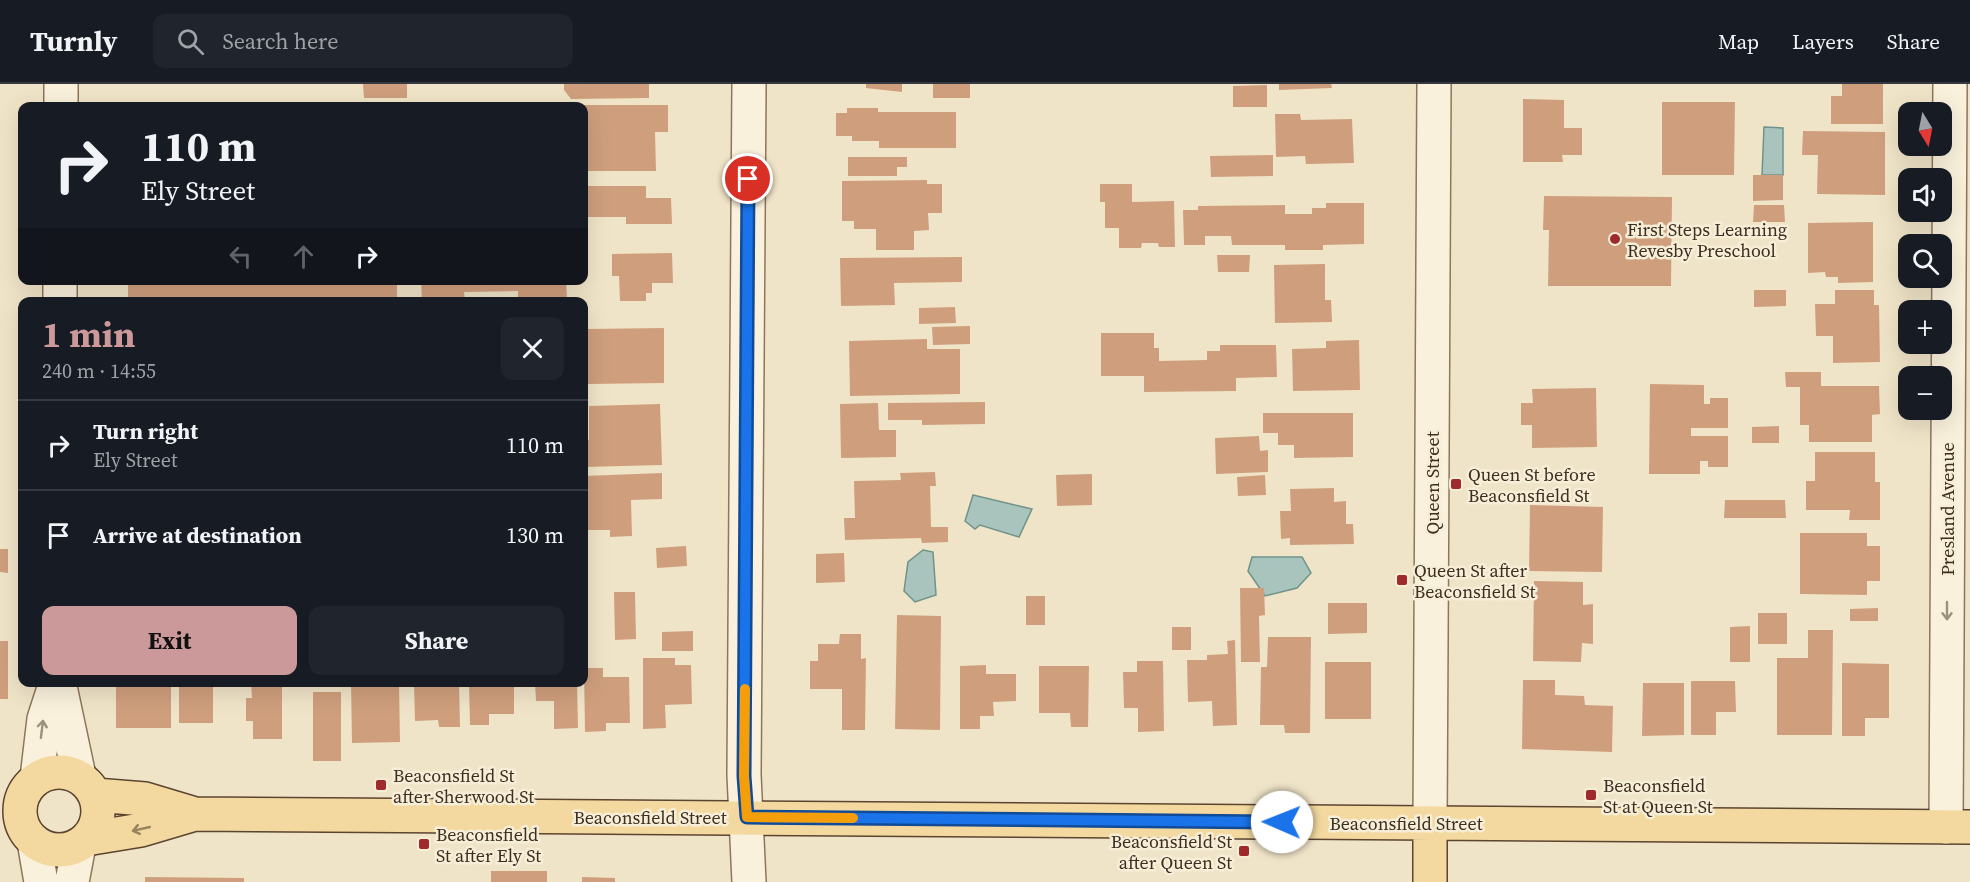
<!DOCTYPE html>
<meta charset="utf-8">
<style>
body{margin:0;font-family:"Source Serif 4",serif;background:#20242c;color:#f1f3f6;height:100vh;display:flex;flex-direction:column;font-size:22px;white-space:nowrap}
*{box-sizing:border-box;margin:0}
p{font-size:20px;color:#9ea1a6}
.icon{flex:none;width:33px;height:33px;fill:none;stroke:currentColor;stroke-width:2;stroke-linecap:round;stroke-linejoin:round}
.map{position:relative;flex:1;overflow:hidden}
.drawer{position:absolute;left:18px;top:213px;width:570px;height:390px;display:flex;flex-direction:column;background:#171b24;border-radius:12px;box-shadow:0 6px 24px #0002}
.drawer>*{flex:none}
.guide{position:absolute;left:18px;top:18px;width:570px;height:183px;border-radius:12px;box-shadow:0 6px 24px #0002;background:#171b24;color:#f1f3f6;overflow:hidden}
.needle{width:39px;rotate:170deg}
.buttons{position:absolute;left:1898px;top:18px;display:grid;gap:12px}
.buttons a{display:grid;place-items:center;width:54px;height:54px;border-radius:12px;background:#171b24;box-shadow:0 6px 24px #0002;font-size:30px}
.pin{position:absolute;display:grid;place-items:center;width:51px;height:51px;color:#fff;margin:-26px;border:3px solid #fff;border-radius:50%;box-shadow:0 2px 6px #0007}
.me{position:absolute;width:66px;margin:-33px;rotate:271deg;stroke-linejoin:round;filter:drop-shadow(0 0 4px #0008)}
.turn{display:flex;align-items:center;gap:21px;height:126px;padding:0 24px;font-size:27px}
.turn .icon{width:78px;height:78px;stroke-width:2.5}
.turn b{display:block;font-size:42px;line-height:51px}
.lanes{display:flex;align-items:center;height:57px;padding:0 24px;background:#0003;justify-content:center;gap:30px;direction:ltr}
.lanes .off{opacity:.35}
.round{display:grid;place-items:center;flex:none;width:63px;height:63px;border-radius:12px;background:#20242c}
.summary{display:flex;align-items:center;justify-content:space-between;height:102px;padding:0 24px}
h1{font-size:36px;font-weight:700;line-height:45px;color:#cc999b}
.primary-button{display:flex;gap:12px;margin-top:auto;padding:12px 24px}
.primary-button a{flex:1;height:69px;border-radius:12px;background:#cc999b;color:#111;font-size:24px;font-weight:700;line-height:69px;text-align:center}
.primary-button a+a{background:#20242c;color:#f1f3f6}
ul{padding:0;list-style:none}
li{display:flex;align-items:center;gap:18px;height:90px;padding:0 24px;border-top:2px solid #363941}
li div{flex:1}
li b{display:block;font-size:22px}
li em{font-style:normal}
header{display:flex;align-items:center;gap:36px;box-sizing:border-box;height:84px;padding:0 30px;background:#171b24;border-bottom:2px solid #363941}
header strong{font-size:28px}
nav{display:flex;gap:33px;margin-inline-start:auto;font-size:21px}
.search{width:420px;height:54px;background:#20242c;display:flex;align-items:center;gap:15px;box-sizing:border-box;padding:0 21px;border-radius:12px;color:#9ea1a6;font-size:22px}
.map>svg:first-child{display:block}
</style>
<header>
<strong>Turnly</strong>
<div class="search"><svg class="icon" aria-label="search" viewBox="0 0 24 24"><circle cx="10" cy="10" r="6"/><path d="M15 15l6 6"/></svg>Search here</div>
<nav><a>Map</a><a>Layers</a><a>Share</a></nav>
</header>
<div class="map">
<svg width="1970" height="798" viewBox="0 0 1970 798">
<rect width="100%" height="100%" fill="#f0e4c8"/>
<path fill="#a9c4bc" stroke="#6f938a" stroke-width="1.5" d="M1764,43L1783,44V91H1762Z
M973,411L1032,425L1019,453L980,441L975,445L965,437Z
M923,466L933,468L936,511L915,518L904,507L908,478Z
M1252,473H1302L1311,489L1297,504L1265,512L1248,487Z"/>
<path fill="#cf9f7d" d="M363,0H407V14H364Z
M564,0H649V14L571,15L564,6Z
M866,0H902V8L866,4Z
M933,0H970V14H933Z
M1279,0H1331L1332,4L1279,6Z
M1842,0H1883V40H1831V12H1842Z
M1267,1V23H1233V2Z
M1523,15L1564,16V44H1582V71H1562L1563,78H1523Z
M1662,18H1735L1734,91H1662Z
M156,19H278V22H156Z
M584,21H668V48H655L656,87H584Z
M847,24H878V28H956V64H879V57H852V52H836V29H847Z
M1275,30H1300L1301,36L1352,35L1354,79L1306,80L1305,72L1276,73Z
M1803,47L1885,48V111L1817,110L1818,71H1802Z
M1273,71V92L1211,93L1210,72Z
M848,73H907V83H897V92H848Z
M1753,91H1783V116L1753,117Z
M927,96V100H942V129H928L929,146L914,147V166H876V145H854V137H842V97Z
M1100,100H1132V118L1174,117L1175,163H1159L1158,159H1142L1141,164H1119V144H1105V118H1100Z
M584,102H646V114H671L672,140H626V133H584Z
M1544,112L1672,113L1671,202H1548L1549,146H1543Z
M1326,119H1364V160L1323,161V166H1285V161H1232L1231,152H1205V161H1184L1183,126H1198V122L1285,121V130H1312V124H1326Z
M1754,121H1784L1785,138H1753Z
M1873,138V198L1838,199V193H1826L1825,188L1808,189V139Z
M672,169L673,199H652V209H646V217H620L619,192H612V170Z
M1217,171H1250L1249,188H1218Z
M962,173V198L894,199L895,221L841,222L840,174Z
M1325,180V216H1331L1332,238L1275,239L1274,181Z
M128,196H397V218L128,217Z
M421,196H566L567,216L518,217V207L464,208L465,216L422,217Z
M1754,206H1786V222L1754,223Z
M1835,206H1874V221H1879L1880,278L1833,279V252H1816L1815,220H1835Z
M955,223L956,239L919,240V224Z
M970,242V260L933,261L932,243Z
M664,244V299L587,300V307H584V290H587V245Z
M1101,249H1154V264H1159V277L1207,276V267H1220V261H1276L1277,293L1236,294V307L1144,308V292H1101Z
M927,255V265H960V310L850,312L849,257Z
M1359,256L1360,306L1293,307L1292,265L1326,264V257Z
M1785,288H1821V302H1879L1880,330L1872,331V358H1809V341H1800V303H1786Z
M1650,300L1704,301V320H1710V314H1728V344H1691V352H1728V383H1708V377H1700V390H1649Z
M1596,304L1597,363L1532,364V341H1521V319H1533L1532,305Z
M985,318V340L922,341V336H888V319Z
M878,319L879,346H896V373L841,374L840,320Z
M660,320L662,381L584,383V356H589V322Z
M1263,329H1353V373L1294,374V361H1278V349H1263Z
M1779,342V359H1752V343Z
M1259,352L1260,367L1268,366V388L1216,390L1215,354Z
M1815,368H1875V398H1880V436H1849L1850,426H1806V397H1815Z
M935,388L936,402H930L931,443H948V458L922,459L921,454L845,456L844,434H855L854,397L901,396L900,389Z
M662,389V415L631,416L632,452L610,453V446H587L584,392Z
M1092,390V421L1057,422L1056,391Z
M1265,391L1266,411L1238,412L1237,393Z
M1334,404V418L1346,417V440H1353L1354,460L1290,461V454L1281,455L1280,427H1291L1290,405Z
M1725,416H1785L1786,434H1724Z
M1530,421L1603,423L1602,488L1529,487Z
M1800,449H1867V462H1880V497H1867V511L1800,510Z
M686,462L687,482L657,484L656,464Z
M0,465H8V489L0,488Z
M844,469L845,498L816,499V470Z
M1534,497L1583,498V521L1593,520V560L1582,559L1581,578L1533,577Z
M1240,504H1264L1265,531L1259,532L1260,578H1241Z
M614,508H635L636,555L615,556Z
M1026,512H1045V541H1026Z
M1328,519H1367V549L1328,550Z
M1878,524V537H1850V525Z
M1758,529H1787V560H1758Z
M897,531L941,532L940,646L895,645Z
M1750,542V578H1730V543Z
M1172,543H1191V566H1172Z
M1808,546H1833L1832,651H1777V574H1808Z
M693,547V567H662V548Z
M840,550H861V575L866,574L865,646H842V605H810V577H818V560H839Z
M1268,553H1311L1310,649H1285L1284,641H1260L1261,583H1267Z
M1235,556L1237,641L1213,642L1212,617L1188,618L1187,576H1207V571L1228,570L1227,557Z
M0,557H8V615H0Z
M643,574H675V581H691L692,620L665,621L666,644L643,645Z
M1137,577H1163L1164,647L1138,648V624H1124L1123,588H1137Z
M1325,578H1371V635H1325Z
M1842,579L1889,580V634H1865V652H1842Z
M986,581V590H1016V617L993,618L994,632H980V645H960V582Z
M1039,582H1089L1088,643H1071L1070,629H1039Z
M584,584H603V593H629L630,639H606V647L585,648Z
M1523,596H1555V611L1584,612L1585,621L1613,622L1612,668L1522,665Z
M1691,597H1735L1736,628H1716V651H1691Z
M116,598H171V644H116Z
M179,598H213V639H179Z
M251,598H282V655H253V637H246V614H252Z
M351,598H399L400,658L352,659Z
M414,598H459L460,643H439L438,636L415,637Z
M469,598H514V630H489V641H470Z
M535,598H577L578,644L554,645V617H536Z
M1643,599H1684V651L1642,652Z
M313,608H341V677H313Z
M491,787H547V798H491Z
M145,793L244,794V798H145Z
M582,793L615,794V798H582Z"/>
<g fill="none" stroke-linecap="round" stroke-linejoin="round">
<g stroke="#8d765c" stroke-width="36">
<path id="minor" d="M61,22V0
M60,218V196
M59,598L79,692
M37,694L44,635L56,598
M1430,739L1434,0
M1946,743L1950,0
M34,757L41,798
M72,798L79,761
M749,798L744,691L749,0"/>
</g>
<g stroke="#5b4430" stroke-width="36">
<path id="major" d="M20 727a39 39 0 1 1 78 0a39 39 0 1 1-78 0Z
M95,711L145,715L195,730L1970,743
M86,755L141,746L195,730
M1430,798V739"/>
</g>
<use href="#minor" stroke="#faf1dc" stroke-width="33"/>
<use href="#major" stroke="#f3d9a0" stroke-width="33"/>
</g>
<defs><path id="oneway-shaft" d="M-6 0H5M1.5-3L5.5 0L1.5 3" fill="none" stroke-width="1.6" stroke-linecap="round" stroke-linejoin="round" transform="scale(1.5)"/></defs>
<g stroke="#9c907e">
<use href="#oneway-shaft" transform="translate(1947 527) rotate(90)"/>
<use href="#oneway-shaft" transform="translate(42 645) rotate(-83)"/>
</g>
<use stroke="#988460" href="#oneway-shaft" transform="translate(141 745) rotate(167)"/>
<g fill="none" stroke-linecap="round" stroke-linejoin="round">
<g stroke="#114b97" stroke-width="15">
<path id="route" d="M748,95L744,692L747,733L1282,738"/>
</g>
<use href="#route" stroke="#1a73e8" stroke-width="10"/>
<path stroke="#f59e0b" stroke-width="10" d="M745,605L744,692L747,733L853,734"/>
</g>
<g fill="#9e2a2b" stroke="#f7eed8" stroke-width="2">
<circle cx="1615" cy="155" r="6"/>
<rect x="1450" y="394" width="12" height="12" rx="3"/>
<rect x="1396" y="490" width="12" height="12" rx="3"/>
<rect x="375" y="695" width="12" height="12" rx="3"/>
<rect x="1585" y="705" width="12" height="12" rx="3"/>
<rect x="418" y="754" width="12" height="12" rx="3"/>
<rect x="1238" y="761" width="12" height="12" rx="3"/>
</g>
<g text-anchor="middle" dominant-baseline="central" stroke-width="5" stroke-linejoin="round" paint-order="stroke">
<g font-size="18" fill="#3d2e20" stroke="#f7eed8" text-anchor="start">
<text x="1627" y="145">First Steps Learning<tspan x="1627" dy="21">Revesby Preschool</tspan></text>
<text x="1468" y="390">Queen St before<tspan x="1468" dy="21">Beaconsfield St</tspan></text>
<text x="1414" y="486">Queen St after<tspan x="1414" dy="21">Beaconsfield St</tspan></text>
<text x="393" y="691">Beaconsfield St<tspan x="393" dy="21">after Sherwood St</tspan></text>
<text x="1603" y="701">Beaconsfield<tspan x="1603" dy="21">St at Queen St</tspan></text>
<text x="436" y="750">Beaconsfield<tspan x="436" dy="21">St after Ely St</tspan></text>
<text x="1232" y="757" text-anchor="end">Beaconsfield St<tspan x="1232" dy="21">after Queen St</tspan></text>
</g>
<g font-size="18" fill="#3d2e20" stroke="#f7eed8">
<text transform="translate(1432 399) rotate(-90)">Queen Street</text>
<text transform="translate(1947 425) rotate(-90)">Presland Avenue</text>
<text x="650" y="733">Beaconsfield Street</text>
<text x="1406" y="739">Beaconsfield Street</text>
</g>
</g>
</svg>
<div class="buttons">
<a><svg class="needle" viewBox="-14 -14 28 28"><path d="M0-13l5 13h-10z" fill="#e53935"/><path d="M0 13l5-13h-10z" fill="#9ea1a6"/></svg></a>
<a><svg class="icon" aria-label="sound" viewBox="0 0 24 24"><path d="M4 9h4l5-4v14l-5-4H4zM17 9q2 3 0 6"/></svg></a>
<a><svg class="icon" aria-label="search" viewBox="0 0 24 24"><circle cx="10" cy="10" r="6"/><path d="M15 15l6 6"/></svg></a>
<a>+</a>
<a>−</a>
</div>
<div class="pin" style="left:748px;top:95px;background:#d93025"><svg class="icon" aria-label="arrive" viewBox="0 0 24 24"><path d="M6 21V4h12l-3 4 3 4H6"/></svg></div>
<svg class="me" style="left:1282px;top:738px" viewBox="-20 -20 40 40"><circle r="19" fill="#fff"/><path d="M0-13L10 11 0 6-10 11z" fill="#1a73e8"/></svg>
<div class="guide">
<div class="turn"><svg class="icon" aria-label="right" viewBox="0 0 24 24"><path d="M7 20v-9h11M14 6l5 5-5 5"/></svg><div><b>110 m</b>Ely Street</div></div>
<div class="lanes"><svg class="icon off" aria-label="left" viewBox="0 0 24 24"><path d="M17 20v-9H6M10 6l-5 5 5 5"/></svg><svg class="icon off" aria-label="ahead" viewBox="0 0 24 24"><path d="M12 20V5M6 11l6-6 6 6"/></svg><svg class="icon" aria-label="right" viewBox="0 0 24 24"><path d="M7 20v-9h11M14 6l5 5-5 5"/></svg></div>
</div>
<section class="drawer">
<div class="summary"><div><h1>1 min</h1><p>240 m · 14:55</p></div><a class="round"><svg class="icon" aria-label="close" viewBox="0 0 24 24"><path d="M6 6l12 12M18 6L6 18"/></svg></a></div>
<ul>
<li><svg class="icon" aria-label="right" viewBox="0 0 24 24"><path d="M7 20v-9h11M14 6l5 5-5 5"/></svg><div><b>Turn right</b><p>Ely Street</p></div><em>110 m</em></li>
<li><svg class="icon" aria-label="arrive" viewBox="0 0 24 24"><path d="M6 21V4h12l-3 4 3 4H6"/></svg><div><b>Arrive at destination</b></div><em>130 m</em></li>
</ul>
<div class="primary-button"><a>Exit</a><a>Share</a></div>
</section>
</div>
